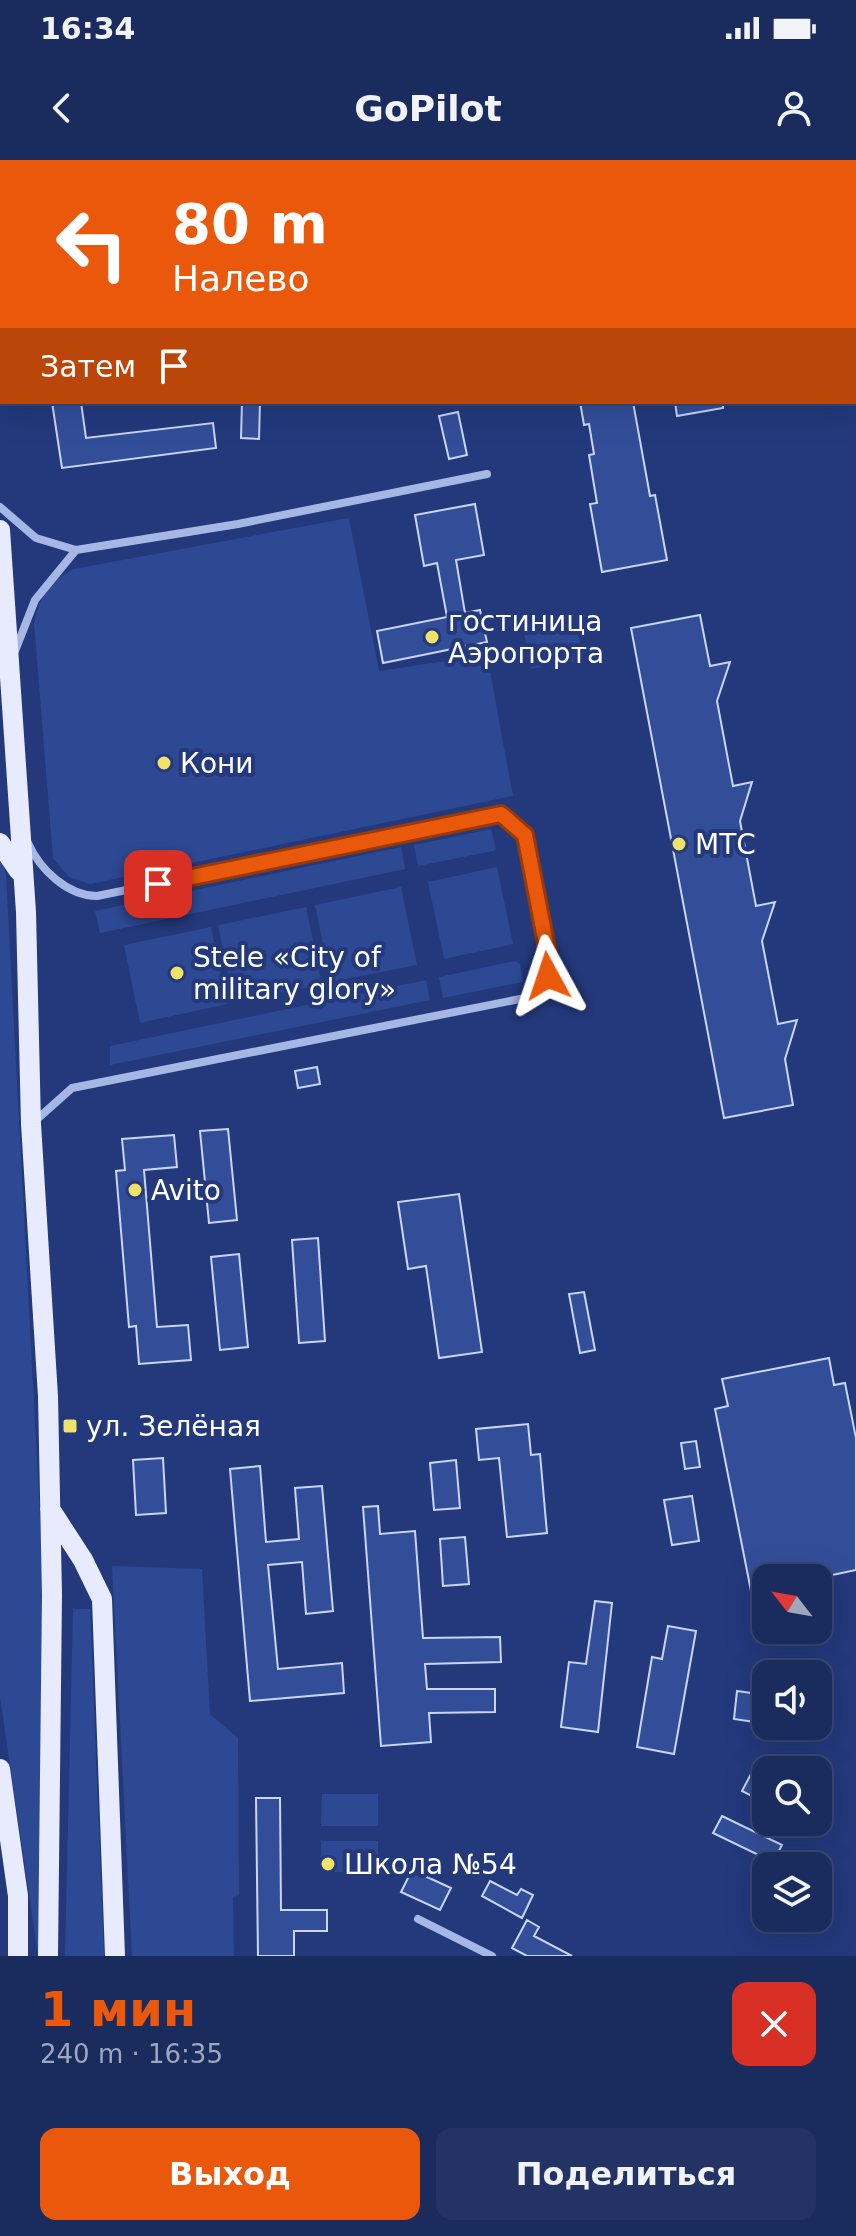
<!DOCTYPE html>
<html lang="ru">
<meta charset="utf-8">
<style>
body{margin:0;font-family:"DejaVu Sans",sans-serif;background:#233363;color:#f1f3f6;height:100vh;display:flex;flex-direction:column;font-size:30px;white-space:nowrap}
*{box-sizing:border-box;margin:0}
p{font-size:26px;color:#9fa7bc}
.icon{flex:none;width:44px;height:44px;fill:none;stroke:currentColor;stroke-width:2;stroke-linecap:round;stroke-linejoin:round}
.map{position:relative;height:1796px;overflow:hidden}
.drawer{display:flex;flex-direction:column;background:#1a2b5d;flex:1}
.drawer>*{flex:none}
.hud{position:absolute;left:0px;top:0px;width:856px;height:244px;box-shadow:0 8px 32px #0002,0 0 0 2px #384772;background:#ea580c;color:#fff;overflow:hidden}
.needle{width:52px;rotate:301deg}
.fabs{position:absolute;left:752px;top:1404px;display:grid;gap:16px}
.fabs a{display:grid;place-items:center;width:80px;height:80px;border-radius:16px;background:#1a2b5d;box-shadow:0 8px 32px #0002,0 0 0 2px #384772;font-size:40px}
.pin{position:absolute;display:grid;place-items:center;width:68px;height:68px;color:#fff;margin:-34px;border-radius:16px;box-shadow:0 4px 12px #0006}
.me{position:absolute;width:88px;margin:-44px;rotate:355deg;stroke-linejoin:round;filter:drop-shadow(0 0 6px #0008)}
.turn{display:flex;align-items:center;gap:28px;height:168px;padding:0 40px;font-size:36px}
.turn .icon{width:104px;height:104px;stroke-width:2.5}
.turn b{display:block;font-size:56px;line-height:68px}
.then{display:flex;align-items:center;height:76px;padding:0 40px;background:#0003;gap:16px;font-size:30px}
.round{display:grid;place-items:center;flex:none;width:84px;height:84px;border-radius:16px;background:#233363}
.head{display:flex;align-items:center;justify-content:space-between;height:136px;padding:0 40px}
h1{font-size:48px;font-weight:600;line-height:60px;color:#ea580c}
.button{display:flex;gap:16px;margin-top:auto;padding:16px 40px}
.button a{flex:1;height:92px;border-radius:16px;background:#ea580c;color:#fff;font-size:32px;font-weight:600;line-height:92px;text-align:center}
.button a+a{background:#233363;color:#f1f3f6}
.status{display:flex;justify-content:space-between;align-items:center;height:56px;padding:0 40px;background:#1a2b5d;direction:ltr}
.status svg{height:22px;fill:currentColor}
header{display:flex;justify-content:space-between;align-items:center;height:104px;padding:0 40px;background:#1a2b5d;font-size:36px;font-weight:600}
.map>svg:first-child{display:block}
</style>
<div class="status"><b>16:34</b><svg viewBox="0 0 49 12"><path d="M0 12V9h3v3zM5 12V6h3v6zM10 12V3h3v9zM15 12V0h3v12zM26 1h20v11H26zM47 4h2v5h-2z"/></svg></div>
<header><svg class="icon" aria-label="back" viewBox="0 0 24 24"><path d="M15 5l-7 7 7 7"/></svg>GoPilot<svg class="icon" aria-label="person" viewBox="0 0 24 24"><circle cx="12" cy="8" r="4"/><path d="M4 21q1-7 8-7t8 7"/></svg></header>
<div class="map">
<svg width="856" height="1796" viewBox="0 0 856 1796">
<rect width="100%" height="100%" fill="#23397c"/>
<path fill="#2d4993" d="M349,358L379,511L487,495L513,636L90,724L69,717L53,698L34,463C40,437 50,421 74,409Z
M577,464L583,500L531,509L524,473Z
M491,669L496,689L493,691L418,706L414,685Z
M401,687L405,709L100,773L95,751Z
M0,693L6,715L48,1508L38,1796L0,1537Z
M497,707L513,784L444,799L428,722Z
M401,727L417,805L331,822L315,745Z
M306,747L322,824L234,843L218,765Z
M211,767L227,844L140,863L124,785Z
M515,801L520,804L523,822L443,838L439,817Z
M426,820L430,840L110,905V886Z
M112,1406L202,1409L210,1554L238,1578L239,1735L233,1737L234,1796H132Z
M73,1449H90L104,1796H65Z
M322,1634H378V1666H321Z
M321,1681H378V1712H321Z"/>
<path fill="#334e99" stroke="#c9d5f4" stroke-width="2" d="M52,242H81L86,278L213,263L216,288L62,308Z
M242,242H260L259,279L241,278Z
M580,242H633L650,336L655,335L667,400L602,412L590,344L597,343L589,295L594,294L589,264L584,265Z
M675,242H723V248L677,256Z
M458,252L467,295L449,299L439,256Z
M475,344L484,395L456,400L465,453L480,450L487,482L383,503L377,471L447,457L437,403L424,406L415,355Z
M700,455L710,506L730,502L717,541L733,626L752,622L740,661L756,746L775,742L762,781L778,864L797,860L785,899L793,945L724,958L631,468Z
M317,907L320,924L298,928L295,911Z
M228,969L237,1060L209,1063L200,971Z
M174,975L177,1007L144,1010L157,1167L188,1165L191,1200L139,1204L136,1166L129,1167L116,1011L125,1010L122,979Z
M459,1034L482,1192L439,1198L426,1106L408,1109L398,1042Z
M318,1078L325,1181L299,1183L292,1080Z
M239,1094L248,1187L220,1190L211,1097Z
M584,1132L595,1190L580,1193L569,1134Z
M829,1198L834,1225L845,1223L856,1278V1410L818,1418H766V1428L751,1431L715,1249L728,1246L722,1219Z
M528,1264L531,1295L540,1294L547,1373L507,1377L499,1298L479,1300L476,1269Z
M696,1281L700,1307L685,1309L681,1283Z
M163,1298L166,1353L136,1355L133,1300Z
M456,1300L460,1348L434,1350L430,1303Z
M260,1306L266,1382L299,1379L295,1328L322,1326L333,1451L306,1454L302,1402L268,1405L278,1509L342,1503L344,1533L250,1541L230,1309Z
M692,1336L699,1381L672,1385L664,1340Z
M378,1346L380,1374L415,1371L423,1478L500,1477L501,1502L425,1504L427,1529H495V1552L429,1553L431,1582L381,1586L363,1347Z
M465,1377L469,1424L443,1426L440,1379Z
M595,1441L612,1443L598,1572L561,1567L569,1502L586,1504Z
M668,1466L696,1471L674,1594L637,1587L652,1497L662,1499Z
M737,1531L759,1534L755,1562L734,1559Z
M752,1612L766,1619V1643L742,1631Z
M256,1638H280L281,1750H327V1771H294V1796H258Z
M722,1656L782,1685L773,1702L713,1673Z
M412,1710L451,1728L440,1750L401,1732Z
M490,1721L517,1735L521,1729L533,1735L522,1758L482,1736Z
M527,1760L539,1767L534,1776L572,1796H527L512,1788Z"/>
<g fill="none" stroke-linecap="round" stroke-linejoin="round">
<path stroke="#a6b7e5" stroke-width="8" d="M0,347L36,378L76,390L238,364L487,314
M15,491L35,440L76,390
M28,683C40,710 68,736 97,736L501,654L525,675L550,804L543,828L535,836L72,928L35,961
M418,1759L492,1796"/>
<path stroke="#e7ebfd" stroke-width="20" d="M0,370L26,752L31,964L48,1236L52,1435L48,1796
M0,683L19,711
M50,1349L83,1400L102,1439L115,1796
M0,1609L18,1736V1796"/>
</g>
<g fill="none" stroke-linecap="round" stroke-linejoin="round">
<g stroke="#983908" stroke-width="20">
<path id="route" d="M158,724L501,654L525,675L550,804L548,816"/>
</g>
<use href="#route" stroke="#ea580c" stroke-width="14"/>
</g>
<g fill="#f0e269" stroke="#23397c" stroke-width="3">
<circle cx="432" cy="477" r="8"/>
<circle cx="164" cy="603" r="8"/>
<circle cx="679" cy="684" r="8"/>
<circle cx="177" cy="813" r="8"/>
<circle cx="135" cy="1030" r="8"/>
<rect x="62" y="1258" width="16" height="16" rx="4"/>
<circle cx="328" cy="1704" r="8"/>
</g>
<g text-anchor="middle" dominant-baseline="central" stroke-width="8" stroke-linejoin="round" paint-order="stroke">
<g font-size="28" fill="#fff" stroke="#23397c" text-anchor="start">
<text x="448" y="461">гостиница<tspan x="448" dy="32">Аэропорта</tspan></text>
<text x="180" y="603">Кони</text>
<text x="695" y="684">МТС</text>
<text x="193" y="797">Stele «Сity of<tspan x="193" dy="32">military glory»</tspan></text>
<text x="151" y="1030">Avito</text>
<text x="86" y="1266">ул. Зелёная</text>
<text x="344" y="1704">Школа №54</text>
</g>
</g>
</svg>
<div class="fabs">
<a><svg class="needle" viewBox="-14 -14 28 28"><path d="M0-13l5 13h-10z" fill="#e53935"/><path d="M0 13l5-13h-10z" fill="#9fa7bc"/></svg></a>
<a><svg class="icon" aria-label="sound" viewBox="0 0 24 24"><path d="M4 9h4l5-4v14l-5-4H4zM17 9q2 3 0 6"/></svg></a>
<a><svg class="icon" aria-label="search" viewBox="0 0 24 24"><circle cx="10" cy="10" r="6"/><path d="M15 15l6 6"/></svg></a>
<a><svg class="icon" aria-label="layers" viewBox="0 0 24 24"><path d="M12 4l9 5-9 5-9-5zM3 14l9 5 9-5"/></svg></a>
</div>
<div class="pin" style="left:158px;top:724px;background:#d93025"><svg class="icon" aria-label="arrive" viewBox="0 0 24 24"><path d="M6 21V4h12l-3 4 3 4H6"/></svg></div>
<svg class="me" style="left:548px;top:816px" viewBox="-20 -20 40 40"><path d="M0-17L14 15 0 8-14 15z" fill="#ea580c" stroke="#fff" stroke-width="4"/></svg>
<div class="hud">
<div class="turn"><svg class="icon" aria-label="left" viewBox="0 0 24 24"><path d="M17 20v-9H6M10 6l-5 5 5 5"/></svg><div><b>80 m</b>Налево</div></div>
<div class="then">Затем<svg class="icon" aria-label="arrive" viewBox="0 0 24 24"><path d="M6 21V4h12l-3 4 3 4H6"/></svg></div>
</div>
</div>
<section class="drawer">
<div class="head"><div><h1>1 мин</h1><p>240 m · 16:35</p></div><a class="round" style="background:#d93025;color:#fff"><svg class="icon" aria-label="close" viewBox="0 0 24 24"><path d="M6 6l12 12M18 6L6 18"/></svg></a></div>
<div class="button"><a>Выход</a><a>Поделиться</a></div>
</section>
